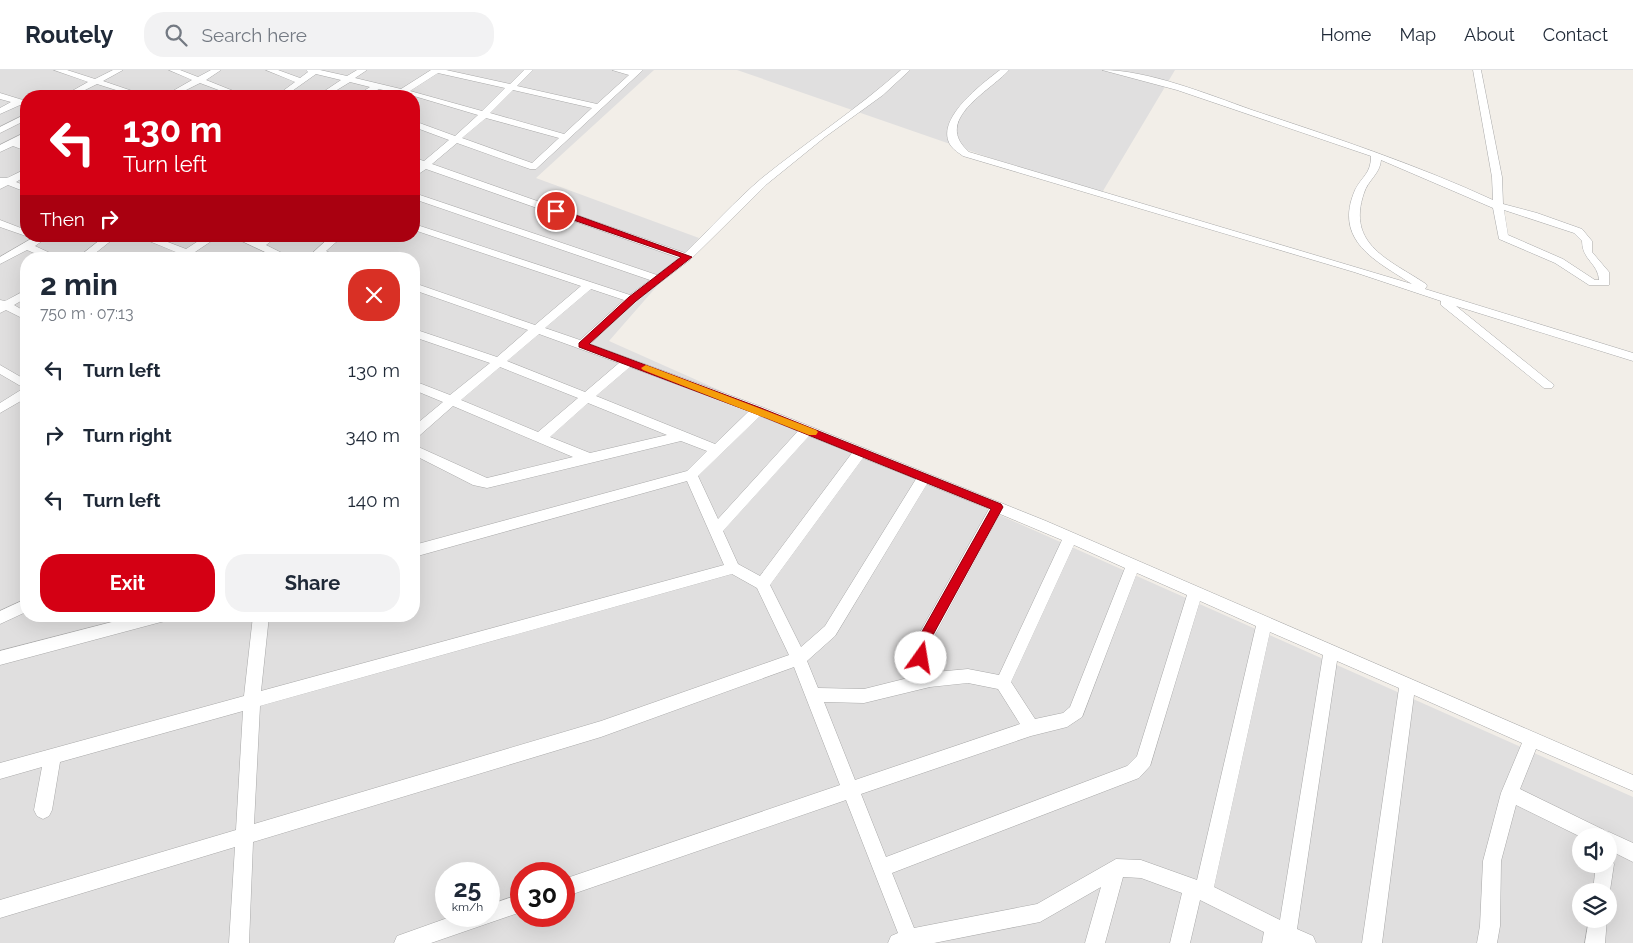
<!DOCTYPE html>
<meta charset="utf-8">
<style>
body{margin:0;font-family:Raleway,sans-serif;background:#f2f2f3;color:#1f2937;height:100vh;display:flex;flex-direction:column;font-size:19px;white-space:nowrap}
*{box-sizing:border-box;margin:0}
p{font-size:16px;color:#747a83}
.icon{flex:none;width:28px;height:28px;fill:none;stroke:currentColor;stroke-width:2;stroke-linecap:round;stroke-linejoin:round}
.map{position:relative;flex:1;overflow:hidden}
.drawer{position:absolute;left:20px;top:182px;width:400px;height:370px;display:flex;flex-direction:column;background:#fff;border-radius:20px;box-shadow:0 5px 20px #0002}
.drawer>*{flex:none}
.banner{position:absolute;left:20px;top:20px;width:400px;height:152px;border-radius:20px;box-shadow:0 5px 20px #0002;background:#d40014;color:#fff;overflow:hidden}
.fabs{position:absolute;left:1572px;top:758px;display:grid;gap:10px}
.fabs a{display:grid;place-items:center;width:45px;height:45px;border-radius:50%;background:#fff;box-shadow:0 5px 20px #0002;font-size:25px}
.speed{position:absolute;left:435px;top:792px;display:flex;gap:10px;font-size:25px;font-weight:700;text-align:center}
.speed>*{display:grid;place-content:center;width:65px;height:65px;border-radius:50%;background:#fff;box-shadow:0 5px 20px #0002;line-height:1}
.speed small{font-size:12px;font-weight:400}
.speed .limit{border:8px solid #d22;background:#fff;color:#111}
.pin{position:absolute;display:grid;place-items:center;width:42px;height:42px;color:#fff;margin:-21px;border:2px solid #fff;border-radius:50%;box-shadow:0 1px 5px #0007}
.me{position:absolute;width:55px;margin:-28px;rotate:13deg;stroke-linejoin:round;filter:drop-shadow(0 0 4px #0008)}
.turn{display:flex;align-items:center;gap:18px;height:105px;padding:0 20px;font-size:22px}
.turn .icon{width:65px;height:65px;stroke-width:2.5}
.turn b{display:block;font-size:35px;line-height:42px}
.then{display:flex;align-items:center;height:48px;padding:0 20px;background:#0003;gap:10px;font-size:19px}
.round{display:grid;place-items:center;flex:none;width:52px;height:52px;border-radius:20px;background:#f2f2f3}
.overview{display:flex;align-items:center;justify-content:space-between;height:85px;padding:0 20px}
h1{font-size:30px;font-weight:700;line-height:38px}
.action{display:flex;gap:10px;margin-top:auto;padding:10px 20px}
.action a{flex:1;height:58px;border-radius:20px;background:#d40014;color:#fff;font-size:20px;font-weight:700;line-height:58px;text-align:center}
.action a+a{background:#f2f2f3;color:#1f2937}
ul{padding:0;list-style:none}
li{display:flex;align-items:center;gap:15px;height:65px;padding:0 20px}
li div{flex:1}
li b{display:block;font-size:19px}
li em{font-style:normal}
header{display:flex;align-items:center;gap:30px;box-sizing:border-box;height:70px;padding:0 25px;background:#fff;border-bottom:1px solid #e0e1e3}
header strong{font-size:24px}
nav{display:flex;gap:28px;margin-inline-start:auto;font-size:18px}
.search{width:350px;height:45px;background:#f2f2f3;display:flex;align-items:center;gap:12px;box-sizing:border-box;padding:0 18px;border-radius:20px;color:#747a83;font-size:19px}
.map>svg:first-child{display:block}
</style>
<header>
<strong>Routely</strong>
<div class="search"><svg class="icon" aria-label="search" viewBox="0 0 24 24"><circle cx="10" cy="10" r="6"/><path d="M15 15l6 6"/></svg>Search here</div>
<nav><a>Home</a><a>Map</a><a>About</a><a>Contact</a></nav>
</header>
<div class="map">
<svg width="1633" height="873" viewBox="0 0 1633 873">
<rect width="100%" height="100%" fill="#f2eee8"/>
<path fill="#e0dfdf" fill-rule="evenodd" d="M0,0H654L536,108L699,168L609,271L1633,727V873H0ZM26,26H414V166H26ZM26,189H414V546H26ZM1581,766H1609V794H1581ZM446,804H489V846H446ZM521,804H564V846H521ZM1581,821H1609V849H1581Z
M737,0H1175L1100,126Z"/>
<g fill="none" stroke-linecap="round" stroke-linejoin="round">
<g stroke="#a9a9a9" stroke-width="1">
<path id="minor" d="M54,0H67L95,9L113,0H123L103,11L147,26H135L97,14L73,26H63L88,12Z
M169,0H180L198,7L211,0H221L206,10L236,22L232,25L200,13L174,26H164L192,10Z
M266,0H278L300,8L308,2L306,0H320L347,6L357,0H367L355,8L401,19L431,0H446L510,14L524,0H533L517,16L597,34L629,5L612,0H643L536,99H530L457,73L432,94L685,183C711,158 735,131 762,108C808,71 857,39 901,0H910L883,25L825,67L767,114L691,189L636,231L590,274L762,337L1046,451L1633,705V721L1536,679L1520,719L1604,760L1606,763L1609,762L1633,773V792L1609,780V766L1581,767L1516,735L1501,791L1500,856L1497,873H1477L1480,856L1483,791L1501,723L1522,673L1414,625L1382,873H1362L1399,618L1337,591L1297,859L1313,866L1316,873H1262L1264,862L1200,830L1190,873H1170L1182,823L1141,808L1123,807L1105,873H1085L1101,817L1040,852L934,873H888L891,866L898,863L846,730L564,827V809L840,715L794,597L601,667L253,772L249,873H229L235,777L0,848V830L236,760L243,641L60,692L52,740L49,746L43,749L37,746L34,740L42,697L0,709V693L244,626L253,546H269L261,621L724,495L687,411L414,487V475L687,401L707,381L681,371L487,418L473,415L414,385V375L487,408L573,387L453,336L419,366L414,368V356L443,332L414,320V311L450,325L490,293L414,267V259L497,287L528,260L414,220V213L535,255L581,216L414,160V154L630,225L650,210L414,129V123L657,205L679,188L426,99L414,107V99L418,96L414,94V88L424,91L449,70L414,57V51L455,66L478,45L414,26H395L396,23L379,19L366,26H356L370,17L350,12L327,26H317L341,10L316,4L285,26H276L295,12ZM438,3L505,18L482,41L410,21ZM513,20L592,38L564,64L490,43ZM486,48L559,68L532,93L462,68ZM591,219L624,230L580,270L545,258ZM539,264L619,293L585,322L507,291ZM500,297L578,328L538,362L461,330ZM630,297L749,341L715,374L596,326ZM588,333L667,365L590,383L550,367ZM760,346L798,361L718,449L698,406ZM809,366L852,383L760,506L738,494L723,461ZM863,388L916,409L825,556L801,577L770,515ZM927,414L989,439L914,573L913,588L920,605L864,619L818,618L807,591L835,566ZM1000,444L1062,470L999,605L968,599L935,602L929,588L930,574ZM1074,475L1125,498L1070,637L1063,643L1035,649L1011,612ZM1137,503L1187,525L1137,686L1127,696L886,787L861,724L1031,666L1067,657L1082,647ZM732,504L757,518L789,585L601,651L254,754L260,636ZM1200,531L1256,556L1197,810L1141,790L1116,789L1037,834L914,858L892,803L1139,708L1150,696ZM1270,562L1323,585L1280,850L1214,817ZM968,613L998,619L1020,654L855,710L824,632L864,633L930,617Z
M1000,0H1009C989,22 932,50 969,82L1412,214C1376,191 1333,171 1355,120C1362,106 1371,104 1371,86L1177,20L1102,0C1148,0 1207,24 1252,40C1333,67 1415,94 1493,130L1492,107L1473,0H1481L1502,107L1503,134L1537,143L1582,159L1592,171V182L1609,202V215H1589L1555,193L1499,169L1493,138L1381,90C1380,104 1368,110 1364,123C1346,175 1390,190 1426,214L1427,216L1425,219L1633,283V291L1456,236L1554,315L1552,318H1544L1441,235V231L1354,202L963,86C959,83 954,80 951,76C933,50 983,13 1000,0ZM1504,140L1574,163L1582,171C1582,190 1598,193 1599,210H1595L1563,189L1508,165Z
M0,23L26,31V37L20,35L0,44V38L11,32L0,29Z
M26,44V50L0,63V57Z
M26,62V69L20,72L26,75V81L13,76L0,82V75Z
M26,99V106L16,112L26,116V122L8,115L0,119V108H7Z
M0,150L26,160V166L0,157Z
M36,166H49L35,176L63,189H48L27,180L0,194V187Z
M105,166H117L88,189H76Z
M137,166H152L186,179L206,166H219L195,182L209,189L188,187L184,189H171L178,183Z
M231,166H245L257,171L265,166H278L266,175L294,189H280Z
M331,166H343L326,181L342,189L320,186L318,189H306Z
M26,220V228L14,235L26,242V250L6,240L0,243V230L5,231Z
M0,295L26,310V328L0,343V333L24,318L0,304Z
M26,529V542L0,554V541Z
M135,546H168L166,551L161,552L0,595V581Z
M1609,786L1614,794L1609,827V821H1593L1596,794H1609Z
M521,824V842L431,873H394L397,866L453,846H489V835Z
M1589,849H1607L1605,873H1585Z"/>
</g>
<use href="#minor" fill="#fff" fill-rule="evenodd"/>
</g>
<path fill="#d40014" stroke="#8a000d" d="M553,139H559L692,187L636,231L589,274L761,338L1001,434L1003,437L928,574L926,592H917L915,574L991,439L754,343L579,277V273L629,227L681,187L553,143Z"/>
<path fill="#f59e0b" d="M646,295L816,360L818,362L816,365H809L643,300L641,298Z"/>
</svg>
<div class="fabs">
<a><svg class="icon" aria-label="sound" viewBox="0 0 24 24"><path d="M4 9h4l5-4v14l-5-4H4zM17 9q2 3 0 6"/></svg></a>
<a><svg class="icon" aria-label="layers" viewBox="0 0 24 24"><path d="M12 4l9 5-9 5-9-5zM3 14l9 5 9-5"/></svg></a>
</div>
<div class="speed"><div>25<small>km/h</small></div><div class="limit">30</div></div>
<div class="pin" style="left:556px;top:141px;background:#d93025"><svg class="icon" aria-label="arrive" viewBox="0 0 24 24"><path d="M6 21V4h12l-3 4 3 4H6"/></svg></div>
<svg class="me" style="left:921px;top:588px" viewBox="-20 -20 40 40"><circle r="19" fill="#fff"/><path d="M0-13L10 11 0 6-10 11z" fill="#d40014"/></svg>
<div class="banner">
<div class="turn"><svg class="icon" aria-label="left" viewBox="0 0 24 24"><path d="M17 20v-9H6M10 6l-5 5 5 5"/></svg><div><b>130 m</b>Turn left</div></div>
<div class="then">Then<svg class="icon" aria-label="right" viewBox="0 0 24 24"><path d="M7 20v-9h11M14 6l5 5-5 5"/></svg></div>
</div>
<section class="drawer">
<div class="overview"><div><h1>2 min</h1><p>750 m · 07:13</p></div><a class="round" style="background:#d93025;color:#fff"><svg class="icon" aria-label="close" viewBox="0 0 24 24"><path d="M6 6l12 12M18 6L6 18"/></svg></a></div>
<ul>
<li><svg class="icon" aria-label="left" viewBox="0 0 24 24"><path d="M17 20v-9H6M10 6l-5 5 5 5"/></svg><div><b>Turn left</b></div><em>130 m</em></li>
<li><svg class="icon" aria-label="right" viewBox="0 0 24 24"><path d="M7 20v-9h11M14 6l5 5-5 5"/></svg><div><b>Turn right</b></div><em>340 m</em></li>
<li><svg class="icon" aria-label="left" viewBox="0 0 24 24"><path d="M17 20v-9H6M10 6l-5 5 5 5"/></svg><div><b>Turn left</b></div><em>140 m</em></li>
</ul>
<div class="action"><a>Exit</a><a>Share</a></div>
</section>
</div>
